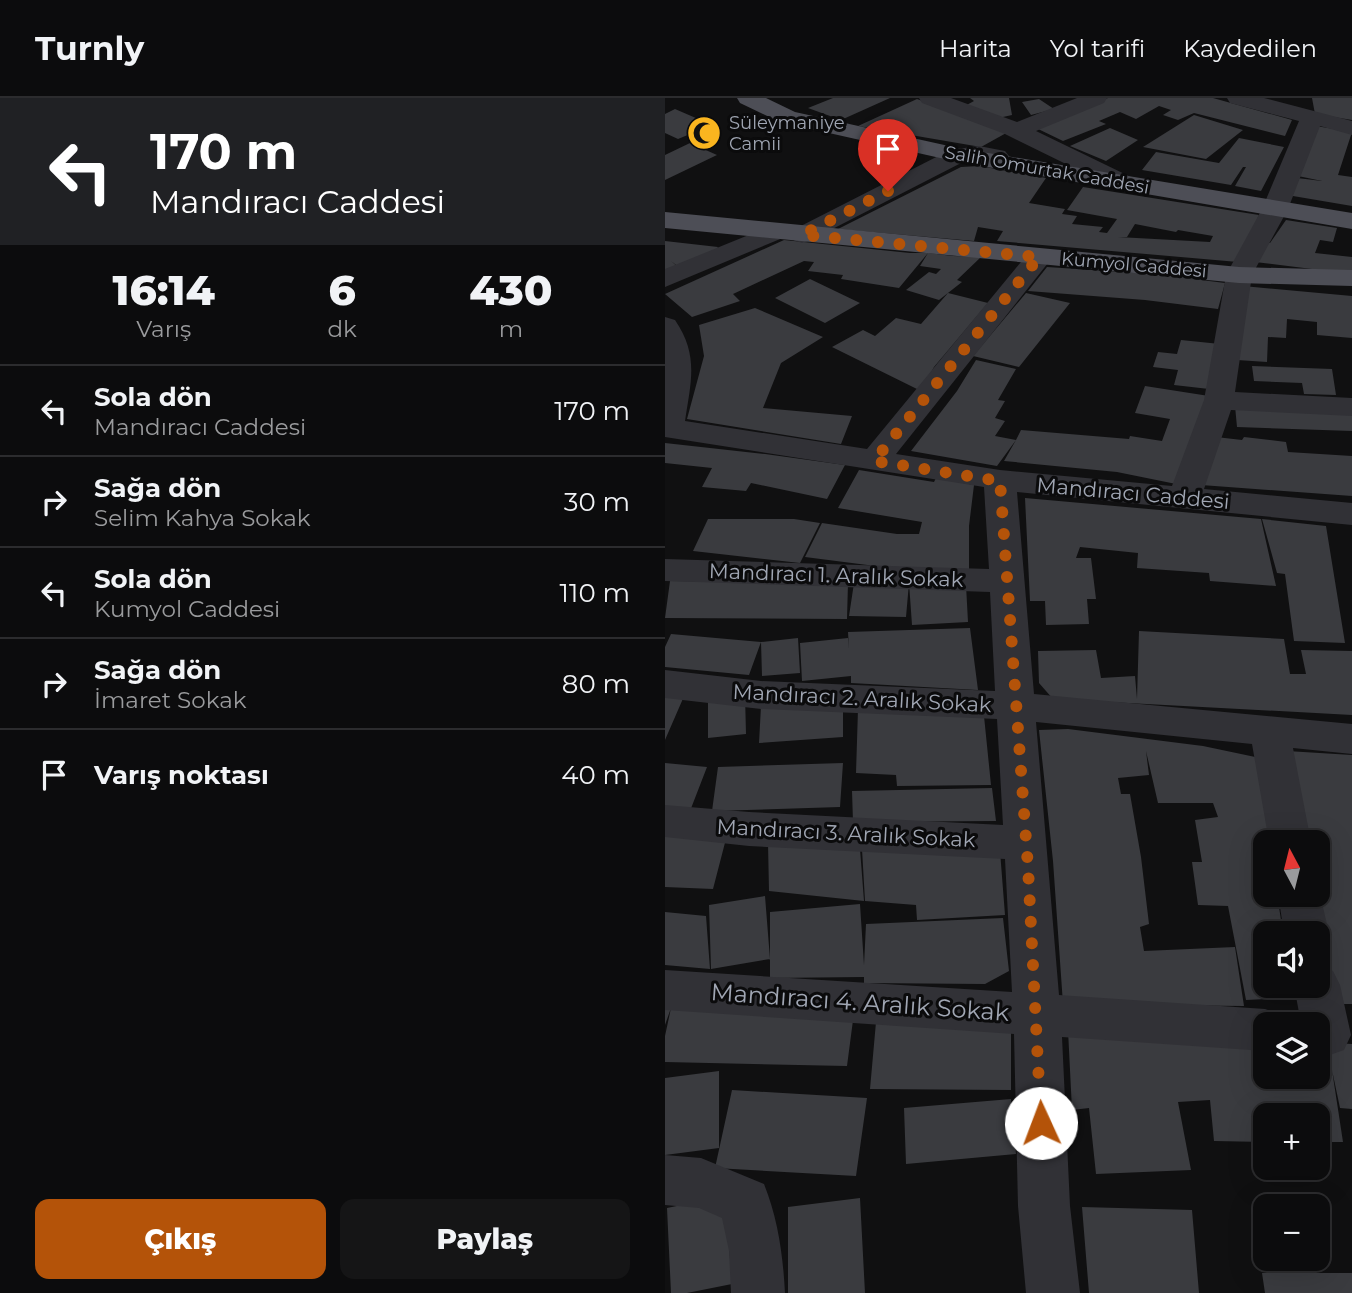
<!DOCTYPE html>
<html lang="tr">
<meta charset="utf-8">
<style>
body{margin:0;font-family:Montserrat,sans-serif;background:#151516;color:#f1f3f6;height:100vh;display:flex;flex-direction:column;font-size:26px;white-space:nowrap}
*{box-sizing:border-box;margin:0}
p{font-size:23px;color:#9a9b9d}
.icon{flex:none;width:38px;height:38px;fill:none;stroke:currentColor;stroke-width:2;stroke-linecap:round;stroke-linejoin:round}
.map{position:relative;flex:1;overflow:hidden}
.details{display:flex;flex-direction:column;background:#0c0c0d;width:665px}
.details>*{flex:none}
.hud{background:#202124;color:#fff;overflow:hidden}
.needle{width:46px;rotate:353deg}
.fabs{position:absolute;left:588px;top:732px;display:grid;gap:14px}
.fabs a{display:grid;place-items:center;width:77px;height:77px;border-radius:14px;background:#0c0c0d;box-shadow:0 7px 28px #0002,0 0 0 2px #2c2c2e;font-size:35px}
.pin{position:absolute;display:grid;place-items:center;width:60px;height:60px;color:#fff;margin:-72px -30px;border-radius:50% 50% 50% 0;rotate:-45deg;box-shadow:0 0 7px #0007}
.pin .icon{rotate:45deg}
.me{position:absolute;width:77px;margin:-38px;rotate:358deg;stroke-linejoin:round;filter:drop-shadow(0 0 5px #0008)}
.turn{display:flex;align-items:center;gap:24px;height:147px;padding:0 35px;font-size:32px}
.turn .icon{width:91px;height:91px;stroke-width:2.5}
.turn b{display:block;font-size:49px;line-height:60px}
.eta{display:flex;justify-content:space-evenly;align-items:center;height:119px;text-align:center}
.eta b{font-size:42px;font-weight:800;line-height:49px}
.cta{display:flex;gap:14px;margin-top:auto;padding:14px 35px}
.cta a{flex:1;height:80px;border-radius:14px;background:#b45309;color:#fff;font-size:28px;font-weight:800;line-height:80px;text-align:center}
.cta a+a{background:#151516;color:#f1f3f6}
ul{padding:0;list-style:none}
li{display:flex;align-items:center;gap:21px;height:91px;padding:0 35px;border-top:2px solid #2c2c2e}
li div{flex:1}
li b{display:block;font-size:26px}
li em{font-style:normal}
header{display:flex;align-items:center;gap:42px;box-sizing:border-box;height:98px;padding:0 35px;background:#0c0c0d;border-bottom:2px solid #2c2c2e}
header strong{font-size:33px}
nav{display:flex;gap:38px;margin-inline-start:auto;font-size:24px}
main{display:flex;flex:1;min-height:0}
.map>svg:first-child{display:block}
</style>
<header>
<strong>Turnly</strong>
<nav><a>Harita</a><a>Yol tarifi</a><a>Kaydedilen</a></nav>
</header>
<main>
<section class="details">
<div class="hud">
<div class="turn"><svg class="icon" aria-label="left" viewBox="0 0 24 24"><path d="M17 20v-9H6M10 6l-5 5 5 5"/></svg><div><b>170 m</b>Mandıracı Caddesi</div></div>
</div>
<div class="eta">
<div><b>16:14</b><p>Varış</p></div>
<div><b>6</b><p>dk</p></div>
<div><b>430</b><p>m</p></div>
</div>
<ul>
<li><svg class="icon" aria-label="left" viewBox="0 0 24 24"><path d="M17 20v-9H6M10 6l-5 5 5 5"/></svg><div><b>Sola dön</b><p>Mandıracı Caddesi</p></div><em>170 m</em></li>
<li><svg class="icon" aria-label="right" viewBox="0 0 24 24"><path d="M7 20v-9h11M14 6l5 5-5 5"/></svg><div><b>Sağa dön</b><p>Selim Kahya Sokak</p></div><em>30 m</em></li>
<li><svg class="icon" aria-label="left" viewBox="0 0 24 24"><path d="M17 20v-9H6M10 6l-5 5 5 5"/></svg><div><b>Sola dön</b><p>Kumyol Caddesi</p></div><em>110 m</em></li>
<li><svg class="icon" aria-label="right" viewBox="0 0 24 24"><path d="M7 20v-9h11M14 6l5 5-5 5"/></svg><div><b>Sağa dön</b><p>İmaret Sokak</p></div><em>80 m</em></li>
<li><svg class="icon" aria-label="arrive" viewBox="0 0 24 24"><path d="M6 21V4h12l-3 4 3 4H6"/></svg><div><b>Varış noktası</b></div><em>40 m</em></li>
</ul>
<div class="cta"><a>Çıkış</a><a>Paylaş</a></div>
</section>
<div class="map">
<svg width="687" height="1195" viewBox="0 0 687 1195">
<rect width="100%" height="100%" fill="#101011"/>
<path fill="#3a3b3f" fill-rule="evenodd" d="M168,0H225L176,22L143,10Z
M305,0H344L347,17L329,21L298,9L309,3Z
M443,0H548L627,22L620,38L529,15L513,22L498,17L506,12L494,8L471,21L455,14L434,23L441,26L398,43L369,29Z
M647,0H687V22L650,16Z
M252,1L343,34L316,49L193,28Z
M374,1L389,11L366,17L357,4Z
M10,11L47,27L13,41L0,35V16Z
M529,17L578,32L541,61L478,49Z
M651,28L687,34L673,77L687,79V108L622,97L632,80L657,83L633,78Z
M445,30L473,42L441,63L405,48Z
M574,40L619,49L596,93L570,88L581,69H578L566,87L477,72L491,54L554,65Z
M25,45L52,57L0,82V57Z
M315,68L381,80L364,105L400,111L397,116L412,118L407,126L438,129L434,134L442,135L452,121L402,112L418,89L594,117L573,164L332,143L338,133L313,129L309,143L173,131L296,69ZM470,126L511,134L513,132L548,138L545,144L453,139H462Z
M621,122L672,130L668,144L655,142L650,155L687,159V176L590,164L601,145H605Z
M119,142L245,155H263L288,158L316,159L292,182L297,184L274,202L241,192L264,174L271,176L276,171L255,168L263,155L234,190L176,181L178,177L143,173L149,164L139,163L68,196L75,203L27,219L0,196Z
M0,143L53,149L47,158L15,170L6,163L14,170L0,176Z
M382,169L489,176L560,185L553,211L480,202L363,193Z
M145,181L195,205L160,225L110,200Z
M578,188L687,198V240L652,237V224L622,221L621,240L603,239L602,264L572,262Z
M283,195L323,205L269,269L256,293L167,249L198,232L210,238L231,220L256,226Z
M361,195L405,205L354,269L308,258Z
M90,210L158,239L116,265L98,310L187,318L176,346L22,321L39,258L34,227Z
M516,242L555,246L544,291L509,287L513,272L488,269L493,254L512,256Z
M311,262L351,271L333,302L340,303L330,320L340,323L330,338L351,342L356,332L464,341L465,338L497,343L505,321L470,315L480,288L544,298L516,387L452,374L339,363L351,342L332,368L246,353L292,293Z
M587,268L667,271L671,297L639,296L637,285L589,283Z
M570,308L687,312V333L572,329Z
M551,339L577,342L579,339L621,344L623,354L687,358V398L536,387Z
M0,345L100,356L180,367L162,401L86,385L81,393L37,389L47,370L0,365Z
M194,372L269,384L271,380L309,387L304,428V474L218,469L140,459L157,425L232,436H254L257,424L173,410Z
M360,400L596,421L611,488L545,483L544,475L472,470L473,455L415,449L411,460H426L431,501H422L424,526L381,527L380,503H365Z
M43,421H129L155,425L135,465L28,453Z
M597,421L661,428L680,545L629,543L620,476L612,475Z
M5,483L183,485L182,521L0,520Z
M189,485H244L301,487L303,524L247,527L244,485L241,519L184,518Z
M305,530L313,592L186,585V578L137,583L135,545L183,540L184,551L183,534Z
M474,533L619,541L625,576H641L636,552L687,553V617L388,601L374,585L373,553L431,552L436,580L470,578L472,601Z
M6,536L96,544L84,577L0,569V549Z
M133,540L135,575L97,578L96,544Z
M0,594L20,596L0,642Z
M80,597L81,636L43,640V601Z
M178,603V639L94,645L96,608Z
M193,611L319,618L326,687L232,688L231,677L191,675Z
M403,631L538,648L595,660L608,744H600V796H617L618,809H614L618,835H600V887H626L627,900L581,902L563,808L533,807L527,764H537L530,722L553,719L548,705H493L481,653L484,677L453,680L456,696H465L476,759L484,826L475,829L479,853L570,849L579,908L398,906L388,763L374,632Z
M622,653L687,657V906H668L647,796H653V744H637Z
M0,665L42,669L25,713L0,711Z
M178,665L175,709L47,713L53,669Z
M327,690L331,723L188,724L187,693Z
M0,734L62,737L48,791L0,789Z
M103,745L195,751L199,803L104,793Z
M197,751L335,753L340,817L252,822L251,807L200,803Z
M100,798L105,861L46,871L44,807Z
M195,806L199,867L201,826L338,820L344,873L320,886L199,885V879L105,880V814Z
M0,814L41,818L45,871L0,867Z
M0,903L190,907L182,968L0,964V938L6,910L0,927Z
M211,924L346,925V992L205,991Z
M403,932L600,942V978H653V944L687,946V1011L675,1010L667,972L678,1044H653V1017H600V1044L549,1043L545,1002L513,1004L526,1072L431,1076L424,1010L407,1012Z
M54,973V1050L0,1057V980Z
M67,992L202,1000L191,1078L50,1070Z
M346,1001L351,1056L241,1066L239,1010Z
M60,1098L67,1186L22,1195H6L2,1110Z
M195,1100L200,1195H123V1109Z
M417,1109L527,1112L534,1195H424Z
M597,1175H687V1195H600Z"/>
<g fill="none" stroke-linecap="round" stroke-linejoin="round">
<path fill="#313136" fill-rule="evenodd" d="M254,0H286L352,24L412,0H442L439,5L371,33L472,82L475,87L472,92L463,94L454,92L340,36L257,5Z
M562,0H599L687,23V37L655,28L623,111L587,177L570,294L687,300V318L566,312L539,391L687,405V427L352,394L369,596L687,626V656L628,650L646,744H604L587,646L371,624L394,897L600,911L617,917L621,926H600V953L397,939L405,1108L415,1195H361L353,1108L349,936L0,912V872L347,894L340,761L84,748L0,739V707L84,714L338,727L332,621L96,611L0,600V572L96,583L330,593L325,494L0,483V461L324,471L319,389L0,339V219L10,222C34,257 26,283 20,323L202,351L365,153L374,151L383,153L387,159L383,165L231,356L335,372L507,388L539,302L561,177L597,111L634,23L565,5Z
M314,48L340,53L344,58L340,63C327,66 312,62 298,64L146,142L137,145L128,142L124,137L128,132L285,52Z
M111,126L120,129L124,134L120,139L0,189V171Z
M653,788L664,835L658,848L653,850V835H619L613,796H653Z
M653,867L668,873L675,887L686,937L679,952L662,958L653,955V926H636L629,887H653Z
M0,1057L36,1060L99,1086C113,1121 118,1157 120,1195H66L64,1153L57,1120L34,1110L0,1107Z"/>
<path fill="#4d4e56" fill-rule="evenodd" d="M72,0H101L130,14L293,50L687,115V131L293,64L115,24L75,5Z
M0,114L574,169L687,172V188L574,185L0,130Z"/>
</g>
<g fill="none" stroke-linecap="round" stroke-linejoin="round">
<path stroke="#b45309" stroke-width="12" stroke-dasharray="0 21.6" d="M223,93L137,137L374,159L209,363L335,383L363,769L376,1025"/>
</g>
<defs>
<g id="mosque-disc" transform="scale(1.75)"><circle r="9.5" fill="#fab51f" stroke="#0b0b0c"/><path d="M3.5-4.9A6 6 0 1 0 3.5 4.9A5 5 0 1 1 3.5-4.9Z" fill="#111"/></g>
</defs>
<g fill-rule="evenodd">
<use href="#mosque-disc" x="39" y="35"/>
</g>
<g text-anchor="middle" dominant-baseline="central" stroke-width="6" stroke-linejoin="round" paint-order="stroke">
<g font-size="18" fill="#a0a6b3" stroke="#0b0b0c" text-anchor="start">
<text x="64" y="25">Süleymaniye<tspan x="64" dy="21">Camii</tspan></text>
</g>
<g font-size="18" fill="#a0a6b3" stroke="#0b0b0c">
<text transform="translate(382 72) rotate(10)">Salih Omurtak Caddesi</text>
<text transform="translate(469 167) rotate(5)">Kumyol Caddesi</text>
</g>
<g font-size="21" fill="#a0a6b3" stroke="#0b0b0c">
<text transform="translate(468 395) rotate(5)">Mandıracı Caddesi</text>
<text transform="translate(171 477) rotate(2)">Mandıracı 1. Aralık Sokak</text>
<text transform="translate(197 600) rotate(3)">Mandıracı 2. Aralık Sokak</text>
<text transform="translate(181 735) rotate(3)">Mandıracı 3. Aralık Sokak</text>
</g>
<g font-size="24" fill="#a0a6b3" stroke="#0b0b0c">
<text transform="translate(195 904) rotate(4)">Mandıracı 4. Aralık Sokak</text>
</g>
</g>
</svg>
<div class="fabs">
<a><svg class="needle" viewBox="-14 -14 28 28"><path d="M0-13l5 13h-10z" fill="#e53935"/><path d="M0 13l5-13h-10z" fill="#9a9b9d"/></svg></a>
<a><svg class="icon" aria-label="sound" viewBox="0 0 24 24"><path d="M4 9h4l5-4v14l-5-4H4zM17 9q2 3 0 6"/></svg></a>
<a><svg class="icon" aria-label="layers" viewBox="0 0 24 24"><path d="M12 4l9 5-9 5-9-5zM3 14l9 5 9-5"/></svg></a>
<a>+</a>
<a>−</a>
</div>
<div class="pin" style="left:223px;top:93px;background:#d93025"><svg class="icon" aria-label="arrive" viewBox="0 0 24 24"><path d="M6 21V4h12l-3 4 3 4H6"/></svg></div>
<svg class="me" style="left:376px;top:1025px" viewBox="-20 -20 40 40"><circle r="19" fill="#fff"/><path d="M0-13L10 11 0 6-10 11z" fill="#b45309"/></svg>
</div>
</main>
